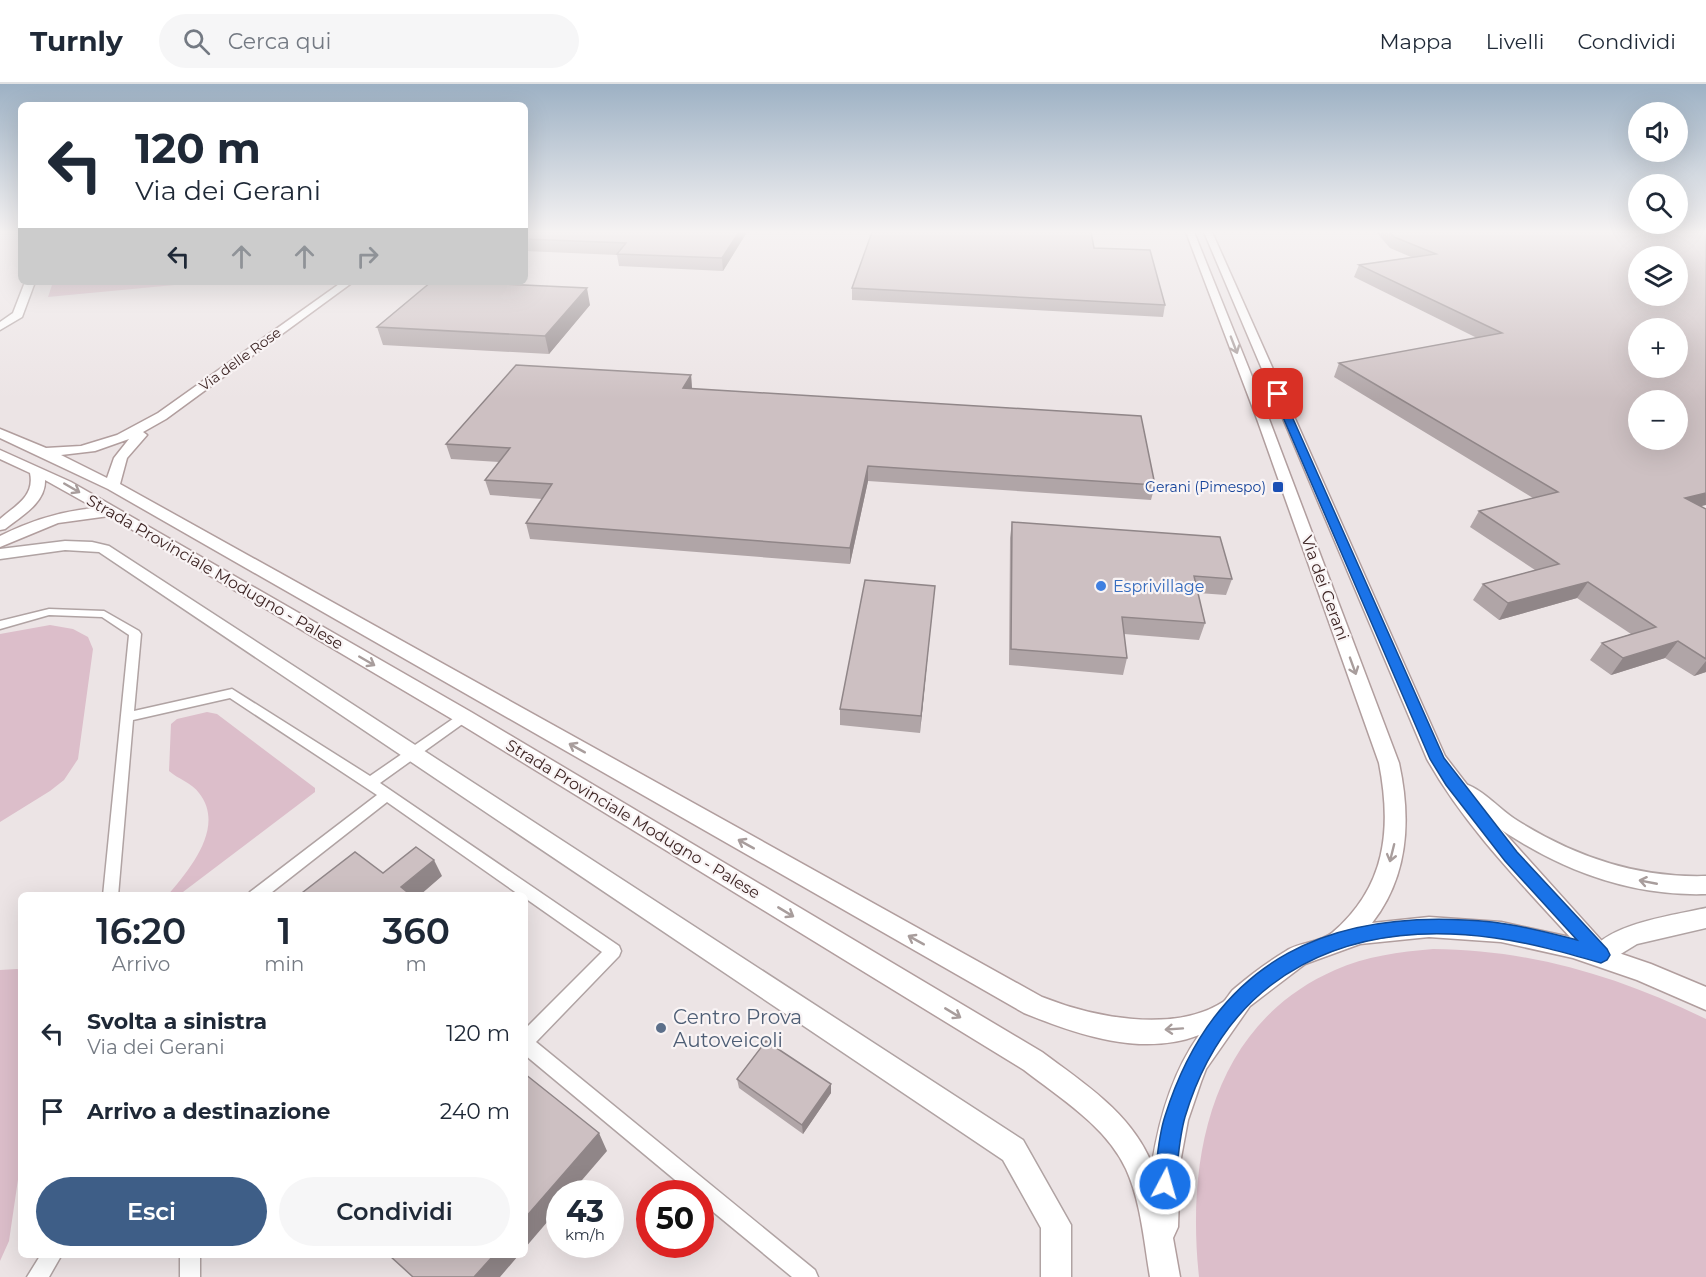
<!DOCTYPE html>
<html lang="it">
<meta charset="utf-8">
<style>
body{margin:0;font-family:Montserrat,sans-serif;background:#f6f6f7;color:#1f2937;height:100vh;display:flex;flex-direction:column;font-size:22px;white-space:nowrap}
*{box-sizing:border-box;margin:0}
p{font-size:20px;color:#747a83}
.icon{flex:none;width:33px;height:33px;fill:none;stroke:currentColor;stroke-width:2;stroke-linecap:round;stroke-linejoin:round}
.map{position:relative;flex:1;overflow:hidden}
.details{position:absolute;left:18px;top:808px;width:510px;height:366px;display:flex;flex-direction:column;background:#fff;border-radius:9px;box-shadow:0 6px 24px #0002}
.details>*{flex:none}
.hud{position:absolute;left:18px;top:18px;width:510px;height:183px;border-radius:9px;box-shadow:0 6px 24px #0002;background:#fff;color:#1f2937;overflow:hidden}
.buttons{position:absolute;left:1628px;top:18px;display:grid;gap:12px}
.buttons a{display:grid;place-items:center;width:60px;height:60px;border-radius:50%;background:#fff;box-shadow:0 6px 24px #0002;font-size:30px}
.speed{position:absolute;left:546px;top:1096px;display:flex;gap:12px;font-size:30px;font-weight:700;text-align:center}
.speed>*{display:grid;place-content:center;width:78px;height:78px;border-radius:50%;background:#fff;box-shadow:0 6px 24px #0002;line-height:1}
.speed small{font-size:15px;font-weight:400}
.speed .limit{border:9px solid #d22;background:#fff;color:#111}
.pin{position:absolute;display:grid;place-items:center;width:51px;height:51px;color:#fff;margin:-26px;border-radius:12px;box-shadow:0 3px 9px #0006}
.me{position:absolute;width:66px;margin:-33px;rotate:6deg;stroke-linejoin:round;filter:drop-shadow(0 0 4px #0008)}
.turn{display:flex;align-items:center;gap:21px;height:126px;padding:0 18px;font-size:27px}
.turn .icon{width:78px;height:78px;stroke-width:2.5}
.turn b{display:block;font-size:42px;line-height:51px}
.lanes{display:flex;align-items:center;height:57px;padding:0 18px;background:#0003;justify-content:center;gap:30px;direction:ltr}
.lanes .off{opacity:.35}
.eta{display:flex;justify-content:space-evenly;align-items:center;height:102px;text-align:center}
.eta b{font-size:36px;font-weight:600;line-height:42px}
.primary-button{display:flex;gap:12px;margin-top:auto;padding:12px 18px}
.primary-button a{flex:1;height:69px;border-radius:36px;background:#3e5e87;color:#fff;font-size:24px;font-weight:600;line-height:69px;text-align:center}
.primary-button a+a{background:#f6f6f7;color:#1f2937}
ul{padding:0;list-style:none}
li{display:flex;align-items:center;gap:18px;height:78px;padding:0 18px}
li div{flex:1}
li b{display:block;font-size:22px}
li em{font-style:normal}
header{display:flex;align-items:center;gap:36px;box-sizing:border-box;height:84px;padding:0 30px;background:#fff;border-bottom:2px solid #e0e1e3}
header strong{font-size:28px}
nav{display:flex;gap:33px;margin-inline-start:auto;font-size:21px}
.search{width:420px;height:54px;background:#f6f6f7;display:flex;align-items:center;gap:15px;box-sizing:border-box;padding:0 21px;border-radius:33px;color:#747a83;font-size:22px}
.map>svg:first-child{display:block}
</style>
<header>
<strong>Turnly</strong>
<div class="search"><svg class="icon" aria-label="search" viewBox="0 0 24 24"><circle cx="10" cy="10" r="6"/><path d="M15 15l6 6"/></svg>Cerca qui</div>
<nav><a>Mappa</a><a>Livelli</a><a>Condividi</a></nav>
</header>
<div class="map">
<svg width="1706" height="1193" viewBox="0 0 1706 1193">
<rect width="100%" height="100%" fill="#ece4e5"/>
<path fill="#dcbeca" d="M53,198H206L48,213Z
M50,541L73,545L88,553L93,565L78,675L64,696L50,707L0,738V550Z
M207,628L217,630L315,704V708L179,811H168C189,786 226,743 199,709C192,699 178,695 169,687L171,640L177,635Z
M1433,865C1532,866 1617,892 1706,935V1193H1199C1186,1072 1212,940 1335,886C1366,872 1399,868 1433,865Z
M17,885L21,886V1075L9,1157L0,1177V886Z"/>
<g fill="none" stroke-linecap="round" stroke-linejoin="round">
<g stroke="#b0a3a3" stroke-width="3">
<path id="lane" d="M49,525L104,527L139,547L141,550L134,627L232,605L370,692L460,630H468L470,633L468,636L380,699L619,862L621,867L619,872L536,958L815,1186L818,1193H792L700,1117V1110H692L525,971V945L602,868L525,814V812H521L387,718L267,812H248L250,808L377,711L230,614L133,636L118,812H103L129,551L102,533L49,531L0,545V537Z
M40,1172H61L49,1193H27Z
M180,1172H200V1193H180Z"/>
</g>
<g stroke="#b0a3a3" stroke-width="3">
<path id="street" d="M25,198H35L22,233L0,246V238L13,229Z
M65,457L92,458L109,462L1023,1056L1071,1141V1193H1041V1144L1003,1076L99,468L65,466L0,475V465Z
M1465,700C1484,706 1500,726 1518,737C1576,773 1637,794 1706,792V810C1611,813 1530,772 1458,714L1455,708L1458,702Z
M1706,824V844L1637,860L1601,882L1593,878L1589,871C1604,840 1675,831 1706,824Z"/>
</g>
<g stroke="#b19e9e" stroke-width="3">
<path id="secondary" d="M1186,148H1194L1269,335L1399,679C1411,734 1409,792 1372,839L1429,833L1501,838L1570,853C1519,797 1464,741 1427,675L1204,148H1212L1445,672L1502,746L1610,866L1651,880L1706,903V926L1637,896L1573,874L1501,858L1429,853L1360,860L1305,880L1250,922L1206,985L1201,998L1188,1036L1180,1079L1178,1143L1173,1154L1180,1193H1150C1144,1158 1141,1118 1126,1085C1106,1042 1060,1014 1024,986L457,638L109,432L58,439L0,463V452C30,437 61,427 95,424L45,396C46,419 20,433 5,445L0,446V435C16,421 35,412 30,389L0,375V366L71,398L471,628L1042,968C1085,1000 1131,1029 1152,1080C1159,1035 1172,989 1199,951C1142,973 1078,951 1024,929L108,405L0,354V345L46,364L81,362L117,351L158,329L342,198H353L166,335L143,348L147,351L127,374L120,400L1042,913C1092,933 1173,950 1223,918C1227,915 1230,908 1234,905C1250,891 1268,878 1286,867C1299,858 1320,859 1332,849C1386,803 1392,745 1379,679L1257,335ZM129,355L114,374L107,394L61,371L95,367Z"/>
</g>
<use href="#lane" fill="#fff" fill-rule="evenodd"/>
<use href="#street" fill="#fff" fill-rule="evenodd"/>
<use href="#secondary" fill="#fff" fill-rule="evenodd"/>
</g>
<path fill="#b0a5a7" d="M525,148H747L723,187L619,182L617,171L525,167Z
M1376,148H1706L1701,423L1706,425V588L1694,592L1665,574L1611,591L1590,576L1602,559L1631,550L1577,514L1499,536L1473,516L1483,500L1535,486L1470,443L1479,427L1533,414L1334,293L1339,279L1477,254L1354,193L1359,181L1411,173L1390,164Z
M1094,164L1165,221L1163,233L852,216V204Z
M590,221L549,270L383,261L377,243Z
M691,291L692,305L1155,401L1151,416L868,397L850,480L530,455L526,439L542,415L490,411L485,396L499,378L451,375L446,360Z
M1012,438L1232,495L1226,511L1198,509L1205,539L1199,556L1124,550L1127,574L1123,591L1009,581L1010,454Z
M933,518L920,649L840,641V625Z
M737,995L831,1000V1009L803,1050L739,1004Z"/>
<path fill="#908688" d="M739,148H747L723,187L722,174Z
M587,204L590,221L549,270L545,252Z
M691,291L692,305L683,304Z
M868,382V397L850,480V464Z
M1706,409V421L1674,429L1685,414Z
M1588,498L1577,514L1499,536L1508,519Z
M935,502L933,518L920,649L921,632Z
M1678,557L1665,574L1611,591L1623,574Z
M1706,577V588L1694,592Z
M434,776L442,792L419,812H406L401,803Z
M831,1000V1009L803,1050L802,1041Z
M599,1049L607,1067L570,1110H560V1123L525,1164V1134Z
M493,1172H518L500,1193H474Z"/>
<path fill="#cdc0c2" stroke="#908688" stroke-width="1.5" fill-rule="evenodd" d="M525,148H739L722,174L617,170L626,159L525,155Z
M872,148H1091L1094,164L1150,166L1165,221L852,204Z
M1390,148H1706V409L1685,414L1706,425V575L1678,557L1623,574L1602,559L1656,543L1588,498L1508,519L1483,500L1559,480L1479,427L1558,408L1339,279L1502,249L1359,181L1436,170L1394,153ZM1638,172H1677V212H1638ZM1638,244H1677V284H1638ZM1638,316H1677V356H1638Z
M431,198H463L587,204L545,252L377,243Z
M516,281L691,291L683,304L1141,332L1155,401L868,382L850,464L526,439L552,400L485,396L510,364L446,360Z
M1012,438L1220,453L1232,495L1194,492L1205,539L1122,533L1127,574L1011,565Z
M865,496L935,502L921,632L840,625Z
M416,763L434,776L401,803L412,812H298L355,768L383,789Z
M766,957L831,1000L802,1041L737,995Z
M525,990L599,1049L525,1134Z
M390,1172H493L474,1193H413Z"/>
<defs><path id="oneway-shaft" d="M-6 0H5M1.5-3L5.5 0L1.5 3" fill="none" stroke-width="1.6" stroke-linecap="round" stroke-linejoin="round" transform="scale(1.5)"/></defs>
<g stroke="#a89d9c">
<use href="#oneway-shaft" transform="translate(1234 261) rotate(69)"/>
<use href="#oneway-shaft" transform="translate(72 404) rotate(30)"/>
<use href="#oneway-shaft" transform="translate(367 577) rotate(30)"/>
<use href="#oneway-shaft" transform="translate(1353 582) rotate(70)"/>
<use href="#oneway-shaft" transform="translate(577 664) rotate(-151)"/>
<use href="#oneway-shaft" transform="translate(746 760) rotate(-151)"/>
<use href="#oneway-shaft" transform="translate(1392 769) rotate(104)"/>
<use href="#oneway-shaft" transform="translate(1648 798) rotate(-169)"/>
<use href="#oneway-shaft" transform="translate(786 828) rotate(31)"/>
<use href="#oneway-shaft" transform="translate(916 856) rotate(-151)"/>
<use href="#oneway-shaft" transform="translate(953 929) rotate(31)"/>
<use href="#oneway-shaft" transform="translate(1174 945) rotate(176)"/>
</g>
<linearGradient id="sky" x2="0" y2="1"><stop stop-color="#9db1c4"/><stop offset="0.47" stop-color="#f6f3f3"/><stop offset="1" stop-color="#f6f3f3" stop-opacity="0"/></linearGradient>
<rect width="1706" height="315" fill="url(#sky)"/>
<path fill="#1a73e8" stroke="#114b97" stroke-width="1.5" d="M1278,307L1282,310L1444,674L1517,768L1607,865L1610,871L1607,876L1601,879C1566,869 1531,859 1495,854C1351,834 1229,886 1185,1033C1179,1054 1178,1078 1175,1100L1172,1108L1165,1111L1157,1108L1154,1100C1157,1078 1158,1053 1165,1032C1215,873 1333,822 1492,838C1521,841 1549,849 1577,856L1505,777L1446,701L1430,675L1273,310Z"/>
<rect fill="#1a4fb4" stroke="#f9f4f5" stroke-width="2" x="1272" y="397" width="12" height="12" rx="3"/>
<circle fill="#3f7fe0" stroke="#f9f4f5" stroke-width="2" cx="1101" cy="502" r="6"/>
<circle fill="#5c6f8a" stroke="#f9f4f5" stroke-width="2" cx="661" cy="944" r="6"/>
<g text-anchor="middle" dominant-baseline="central" stroke-width="4.5" stroke-linejoin="round" paint-order="stroke">
<g font-size="14" fill="#3d2524" stroke="#f9f4f5">
<text transform="translate(240 275) rotate(-36)">Via delle Rose</text>
</g>
<g font-size="14" fill="#164399" stroke="#f9f4f5" text-anchor="end">
<text x="1266" y="403">Gerani (Pimespo)</text>
</g>
<g font-size="16" fill="#3d2524" stroke="#f9f4f5">
<text transform="translate(215 488) rotate(30)">Strada Provinciale Modugno - Palese</text>
<text transform="translate(1325 504) rotate(70)">Via dei Gerani</text>
<text transform="translate(633 735) rotate(31)">Strada Provinciale Modugno - Palese</text>
</g>
<g font-size="16" fill="#366cbe" stroke="#f9f4f5" text-anchor="start">
<text x="1113" y="502">Esprivillage</text>
</g>
<g font-size="20" fill="#4e5e75" stroke="#f9f4f5" text-anchor="start">
<text x="673" y="933">Centro Prova<tspan x="673" dy="23">Autoveicoli</tspan></text>
</g>
</g>
</svg>
<div class="buttons">
<a><svg class="icon" aria-label="sound" viewBox="0 0 24 24"><path d="M4 9h4l5-4v14l-5-4H4zM17 9q2 3 0 6"/></svg></a>
<a><svg class="icon" aria-label="search" viewBox="0 0 24 24"><circle cx="10" cy="10" r="6"/><path d="M15 15l6 6"/></svg></a>
<a><svg class="icon" aria-label="layers" viewBox="0 0 24 24"><path d="M12 4l9 5-9 5-9-5zM3 14l9 5 9-5"/></svg></a>
<a>+</a>
<a>−</a>
</div>
<div class="speed"><div>43<small>km/h</small></div><div class="limit">50</div></div>
<div class="pin" style="left:1278px;top:310px;background:#d93025"><svg class="icon" aria-label="arrive" viewBox="0 0 24 24"><path d="M6 21V4h12l-3 4 3 4H6"/></svg></div>
<svg class="me" style="left:1165px;top:1100px" viewBox="-20 -20 40 40"><circle r="17" fill="#1a73e8" stroke="#fff" stroke-width="3"/><path d="M0-11L8 9 0 5-8 9z" fill="#fff"/></svg>
<div class="hud">
<div class="turn"><svg class="icon" aria-label="left" viewBox="0 0 24 24"><path d="M17 20v-9H6M10 6l-5 5 5 5"/></svg><div><b>120 m</b>Via dei Gerani</div></div>
<div class="lanes"><svg class="icon" aria-label="left" viewBox="0 0 24 24"><path d="M17 20v-9H6M10 6l-5 5 5 5"/></svg><svg class="icon off" aria-label="ahead" viewBox="0 0 24 24"><path d="M12 20V5M6 11l6-6 6 6"/></svg><svg class="icon off" aria-label="ahead" viewBox="0 0 24 24"><path d="M12 20V5M6 11l6-6 6 6"/></svg><svg class="icon off" aria-label="right" viewBox="0 0 24 24"><path d="M7 20v-9h11M14 6l5 5-5 5"/></svg></div>
</div>
<section class="details">
<div class="eta">
<div><b>16:20</b><p>Arrivo</p></div>
<div><b>1</b><p>min</p></div>
<div><b>360</b><p>m</p></div>
</div>
<ul>
<li><svg class="icon" aria-label="left" viewBox="0 0 24 24"><path d="M17 20v-9H6M10 6l-5 5 5 5"/></svg><div><b>Svolta a sinistra</b><p>Via dei Gerani</p></div><em>120 m</em></li>
<li><svg class="icon" aria-label="arrive" viewBox="0 0 24 24"><path d="M6 21V4h12l-3 4 3 4H6"/></svg><div><b>Arrivo a destinazione</b></div><em>240 m</em></li>
</ul>
<div class="primary-button"><a>Esci</a><a>Condividi</a></div>
</section>
</div>
